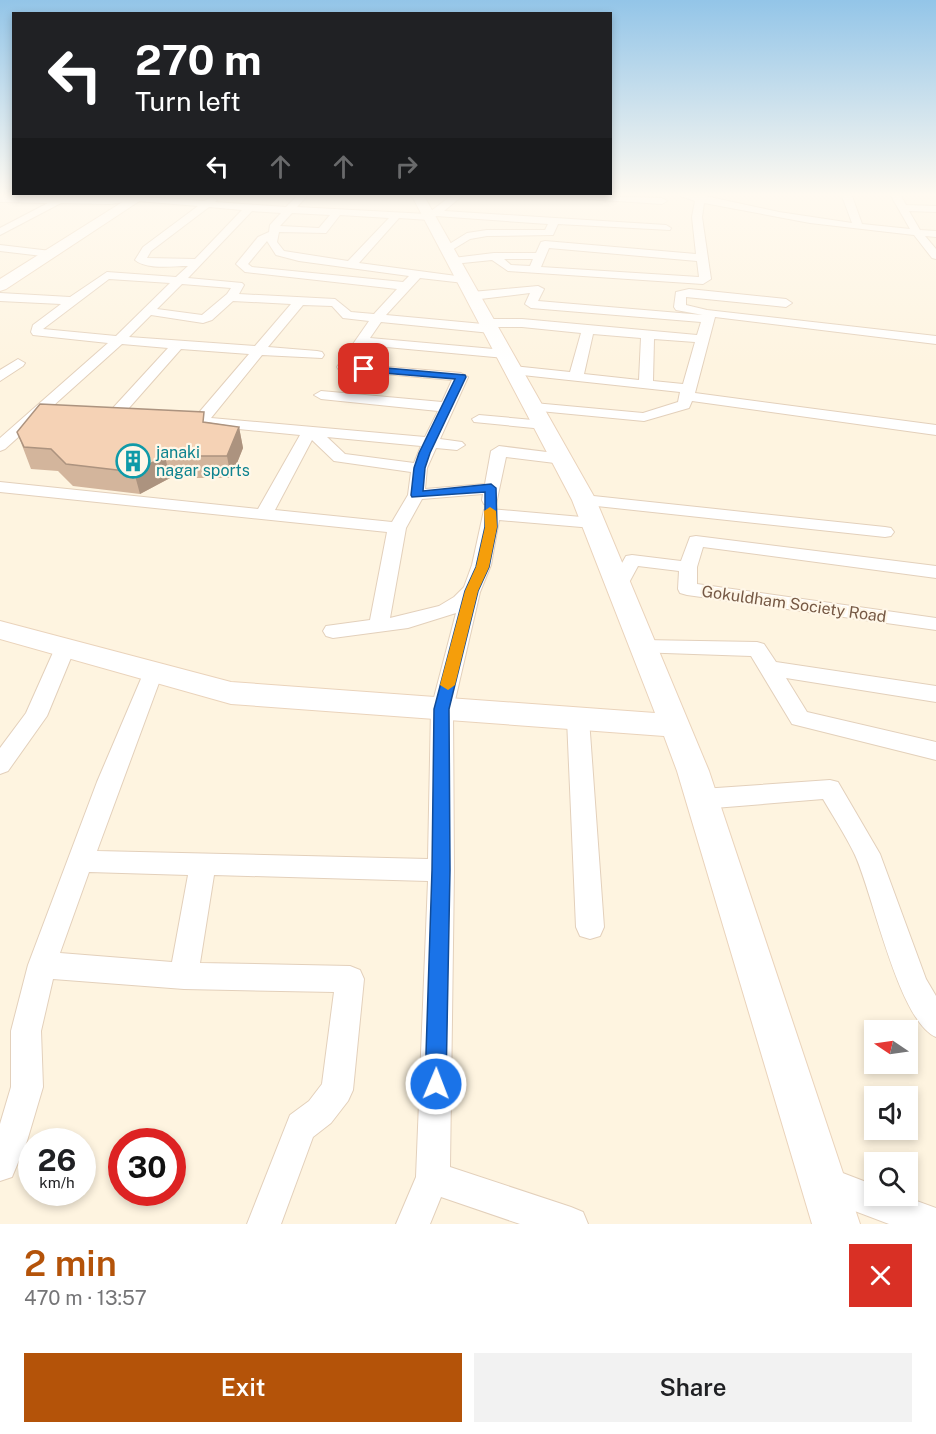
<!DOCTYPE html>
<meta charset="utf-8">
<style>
body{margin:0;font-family:"Public Sans",sans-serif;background:#f2f2f2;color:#202124;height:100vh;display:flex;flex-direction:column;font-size:22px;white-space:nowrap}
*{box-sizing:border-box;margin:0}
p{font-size:20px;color:#757577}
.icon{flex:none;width:33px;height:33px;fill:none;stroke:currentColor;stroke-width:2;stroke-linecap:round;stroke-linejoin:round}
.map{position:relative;height:1224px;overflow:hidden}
.side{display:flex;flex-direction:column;background:#fff;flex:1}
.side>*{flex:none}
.hud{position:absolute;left:12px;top:12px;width:600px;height:183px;border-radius:0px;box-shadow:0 3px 9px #0003;background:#202124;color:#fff;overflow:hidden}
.needle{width:39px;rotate:283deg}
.buttons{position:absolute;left:864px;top:1020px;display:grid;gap:12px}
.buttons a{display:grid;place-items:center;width:54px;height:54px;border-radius:0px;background:#fff;box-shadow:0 3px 9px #0003;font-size:30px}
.speed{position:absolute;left:18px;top:1128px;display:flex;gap:12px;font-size:30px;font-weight:700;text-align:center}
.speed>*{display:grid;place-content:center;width:78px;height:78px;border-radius:50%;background:#fff;box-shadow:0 3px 9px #0003;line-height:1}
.speed small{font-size:15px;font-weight:400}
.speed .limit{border:9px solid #d22;background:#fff;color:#111}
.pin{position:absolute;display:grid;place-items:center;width:51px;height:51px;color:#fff;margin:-26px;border-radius:12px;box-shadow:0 3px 9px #0006}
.me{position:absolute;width:66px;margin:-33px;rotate:1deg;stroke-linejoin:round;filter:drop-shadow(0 0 4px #0008)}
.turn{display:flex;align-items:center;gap:21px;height:126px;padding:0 24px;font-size:27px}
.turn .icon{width:78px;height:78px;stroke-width:2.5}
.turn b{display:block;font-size:42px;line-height:51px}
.lanes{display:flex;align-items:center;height:57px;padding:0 24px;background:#0003;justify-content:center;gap:30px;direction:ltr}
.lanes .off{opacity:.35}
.round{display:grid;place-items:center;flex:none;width:63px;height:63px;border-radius:0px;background:#f2f2f2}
.summary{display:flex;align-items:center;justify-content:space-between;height:102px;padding:0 24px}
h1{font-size:36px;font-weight:600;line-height:45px;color:#b45309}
.button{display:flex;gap:12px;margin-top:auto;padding:12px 24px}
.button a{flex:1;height:69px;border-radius:0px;background:#b45309;color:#fff;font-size:24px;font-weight:600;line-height:69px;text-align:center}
.button a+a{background:#f2f2f2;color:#202124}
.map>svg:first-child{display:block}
</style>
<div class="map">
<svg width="936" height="1224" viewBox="0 0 936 1224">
<rect width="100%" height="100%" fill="#fef4e0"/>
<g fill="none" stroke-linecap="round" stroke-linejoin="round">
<g stroke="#e3d0bb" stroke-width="2">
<path id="street" d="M0,196C68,197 136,195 204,201L212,197L217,200L215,202L286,207L297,196H307L297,207L427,214L451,196H462L444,211L666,225L671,228L670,230L558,224L553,235L487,236L470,239L447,253L443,252V248L467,233L487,230H545L548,224L436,216L429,220L399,218L359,263L464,277L470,280L464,283L420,278L386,315L483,324L484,320L488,319H522L697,335L701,322L531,308L525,304L530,293L472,300L466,296L472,292L538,286L544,289L538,301L703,315L676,310L674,307L676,292L689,289L786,299L792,303L786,307L686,297V305L707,310L936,336V344L715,317L695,393L936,425V435L692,401L689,408L644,421L529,410L527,407L534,403L643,413L678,402L680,392L513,374L506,370L513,366L570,372L581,333L522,327H496L495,332L491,333L381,322L370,338L505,350L512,354L505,358L365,345L353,364L461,373L468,377L440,439L462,442L465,445L457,450L436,448L427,468L425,489L485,484L491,451L499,446L563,454L571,459L563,464L506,457L496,504H484L482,500L483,494L422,499L406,528L390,618L439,606L454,597L464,587L472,565L484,510L490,509L593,518L599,519L602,523L599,527L593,528L499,520L491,565L480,592L453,709L454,870L450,1167L571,1207L583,1212L588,1224H520L441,1197L430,1224H396L416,1177L428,881L214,875L200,963L350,966L360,970L364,979L353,1090L348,1101L331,1123L313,1137L281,1224H247L290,1115L309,1101L322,1084L334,992L184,989L53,979L41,1031L43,1087L27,1141L12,1177L0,1181V1124L11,1087V1031L28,965L97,782L146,667L153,665L160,667L163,672L97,851L428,859L431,709L456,613L408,628L333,638L326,636L323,631L326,626L370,620L387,532L0,492V482L258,509L300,435L179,423L172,419L179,415L196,416L249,354L181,349L121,417L93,415L91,412L93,409H112L168,348L122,344L5,449L0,451V438L108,343L33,335L31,332L33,325L61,304L0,301V293L70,297L107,272L176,277L188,266C172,266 147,270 135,260L143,247L198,206L138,201L109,204L61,203L0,235V228L48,203L0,202ZM209,207L242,210L195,259L147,258L151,251ZM252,211L281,213L270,225L269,232L258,237L236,264L245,272L397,289L374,314L351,312L335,299L239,294L244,285L242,283L188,278ZM292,213L330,215L319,228L280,226ZM340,215L389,218L348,261L284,251L277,242L279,232L326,233ZM267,241L276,255L299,261L409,276L403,282L252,267L248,264ZM109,279L170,283L116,336L43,329ZM182,284L231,288L227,294L202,315L157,309ZM233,301L291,304L255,346L129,337L151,315L203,323L212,320ZM303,305L332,306L343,318L369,321L337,367L339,370L452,380L442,402L321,391L314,395L321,399L438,411L425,437L211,418L262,355L322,358L324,355L322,352L317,351L268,347ZM593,334L641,338L639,380L584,374ZM654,339L695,342L683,384L653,381ZM327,437L421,446L414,463L345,454ZM312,440L334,461L411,472L408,495L392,522L275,510ZM89,872L188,875L172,962L60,953Z
M583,196L662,198L667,201L662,204L588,199Z
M681,196H705L779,212L852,223L842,196H852L862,224L910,229L891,196H901L906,205L936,206V212L909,211L920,230L936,231V237L925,236L936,249V259L932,258L914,235L810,223L704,203L702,217L711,279L703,284L508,271L492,260L453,264L448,261L453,258L494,253H536L541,242L545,241L696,254L692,217L695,201ZM549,248L697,261L699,277L541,267ZM504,259H533L530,266L511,265Z
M0,245L51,251L56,254L51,257L0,251Z
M18,359L25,363L23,366L0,381V370Z
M479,415L544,421L551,425L544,429L474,422L472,419Z
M584,495L885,527L891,528L894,532L891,536L885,537L578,504L576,500Z
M696,536L936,566V578L703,547L697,567V584L936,618V630L687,595L680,593L678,589L679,571L638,566L625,590H611L609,586L626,556L632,555L681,561L690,537Z
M643,640L757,642L764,644L776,662L936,686V702L786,678L807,712L936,742V760L792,724L751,656L636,652L633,647L636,642Z
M65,641L72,643L75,648L47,716L8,771L0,774V748L26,713L55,648L58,643Z
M578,711L586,713L589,719L604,927L600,936L590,939L580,936L576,927L567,719L570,713Z
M830,780L838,782L880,854L926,979L936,996V1037C899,1022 873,894 855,855C846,836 834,818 823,799L702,809L693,806L690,799L693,792L702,789Z
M827,1167L874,1185V1196H903L936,1208V1224H889L815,1196L810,1184L815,1172Z"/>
</g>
<g stroke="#ead3bb" stroke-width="2">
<path id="secondary" d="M132,196H147L6,289L0,291V279Z
M412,196H424L596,500L709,771L860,1224H812L677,771L664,736L231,704L0,639V621L231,682L655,713L572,500Z"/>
</g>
<use href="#street" fill="#fff" fill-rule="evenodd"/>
<use href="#secondary" fill="#fff" fill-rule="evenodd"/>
</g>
<path fill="#d3b59c" d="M206,422L239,427L243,448L231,478H170L140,494L73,486L58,471L31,469L17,432Z"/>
<path fill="#ac937f" d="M239,427L243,448L231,478L227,456Z
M165,456L170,478L140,494L134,472Z"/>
<path fill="#f5d2b5" stroke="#ac937f" stroke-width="1.5" d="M40,404L204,412L203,422L239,427L227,456H165L134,472L66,464L51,449L24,447L17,432Z"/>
<linearGradient id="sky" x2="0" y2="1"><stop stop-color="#93c5e8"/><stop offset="0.53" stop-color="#fffaf1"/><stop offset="1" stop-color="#fffaf1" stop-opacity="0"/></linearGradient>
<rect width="936" height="367" fill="url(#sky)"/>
<path fill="#1a73e8" stroke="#114b97" stroke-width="1.5" d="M364,366L465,375L466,377L430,453L425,468L423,491L491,484L496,488L497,527L489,567L478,591L449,709L450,870L446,1084L443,1092L436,1095L428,1092L425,1084L432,870L434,709L465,591L476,567L485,527V492L412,497L411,495L414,468L419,453L455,379L360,371V367Z"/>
<path fill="#f59e0b" d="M490,507L496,511L497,527L489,567L478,591L455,685L448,690L440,685L465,591L476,567L485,527L484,511Z"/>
<defs>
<g id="building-ring" transform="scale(1.725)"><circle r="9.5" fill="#fff7e8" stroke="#0f9aa8" stroke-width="1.5"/><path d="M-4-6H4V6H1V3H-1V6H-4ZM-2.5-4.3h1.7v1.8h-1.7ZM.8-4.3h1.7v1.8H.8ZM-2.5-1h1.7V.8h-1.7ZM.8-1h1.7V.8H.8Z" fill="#0f9aa8"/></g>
</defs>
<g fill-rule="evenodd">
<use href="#building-ring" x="133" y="461"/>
</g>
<g text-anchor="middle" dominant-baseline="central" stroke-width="4.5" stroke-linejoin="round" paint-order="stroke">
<g font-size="16" fill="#0d838f" stroke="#fff7e8" text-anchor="start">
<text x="156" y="452">janaki<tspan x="156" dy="18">nagar sports</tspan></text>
</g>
<g font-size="16" fill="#765945" stroke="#fff7e8">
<text transform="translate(794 604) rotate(8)">Gokuldham Society Road</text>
</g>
</g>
</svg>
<div class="buttons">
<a><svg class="needle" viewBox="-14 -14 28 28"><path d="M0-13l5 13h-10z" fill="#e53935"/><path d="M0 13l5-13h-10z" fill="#757577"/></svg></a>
<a><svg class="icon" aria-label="sound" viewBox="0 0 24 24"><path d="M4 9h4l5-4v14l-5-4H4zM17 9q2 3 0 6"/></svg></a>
<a><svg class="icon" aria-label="search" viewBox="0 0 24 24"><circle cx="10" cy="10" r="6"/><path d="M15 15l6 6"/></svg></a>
</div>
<div class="speed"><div>26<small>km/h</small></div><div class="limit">30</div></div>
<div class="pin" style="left:364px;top:369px;background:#d93025"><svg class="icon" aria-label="arrive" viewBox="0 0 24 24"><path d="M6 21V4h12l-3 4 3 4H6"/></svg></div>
<svg class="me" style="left:436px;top:1084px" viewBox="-20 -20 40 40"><circle r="17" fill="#1a73e8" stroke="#fff" stroke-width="3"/><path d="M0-11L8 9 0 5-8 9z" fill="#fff"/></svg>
<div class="hud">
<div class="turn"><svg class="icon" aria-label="left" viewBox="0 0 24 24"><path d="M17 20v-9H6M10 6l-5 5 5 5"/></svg><div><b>270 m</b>Turn left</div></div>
<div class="lanes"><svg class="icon" aria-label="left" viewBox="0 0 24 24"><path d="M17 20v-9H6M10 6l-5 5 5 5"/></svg><svg class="icon off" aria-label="ahead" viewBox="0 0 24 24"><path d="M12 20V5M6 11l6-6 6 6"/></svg><svg class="icon off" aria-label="ahead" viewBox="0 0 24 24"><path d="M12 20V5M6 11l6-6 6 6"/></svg><svg class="icon off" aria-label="right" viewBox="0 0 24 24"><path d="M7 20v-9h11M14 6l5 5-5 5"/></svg></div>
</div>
</div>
<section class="side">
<div class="summary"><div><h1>2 min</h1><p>470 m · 13:57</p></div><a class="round" style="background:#d93025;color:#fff"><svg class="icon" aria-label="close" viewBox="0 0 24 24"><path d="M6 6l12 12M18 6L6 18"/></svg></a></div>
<div class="button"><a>Exit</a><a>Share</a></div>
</section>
